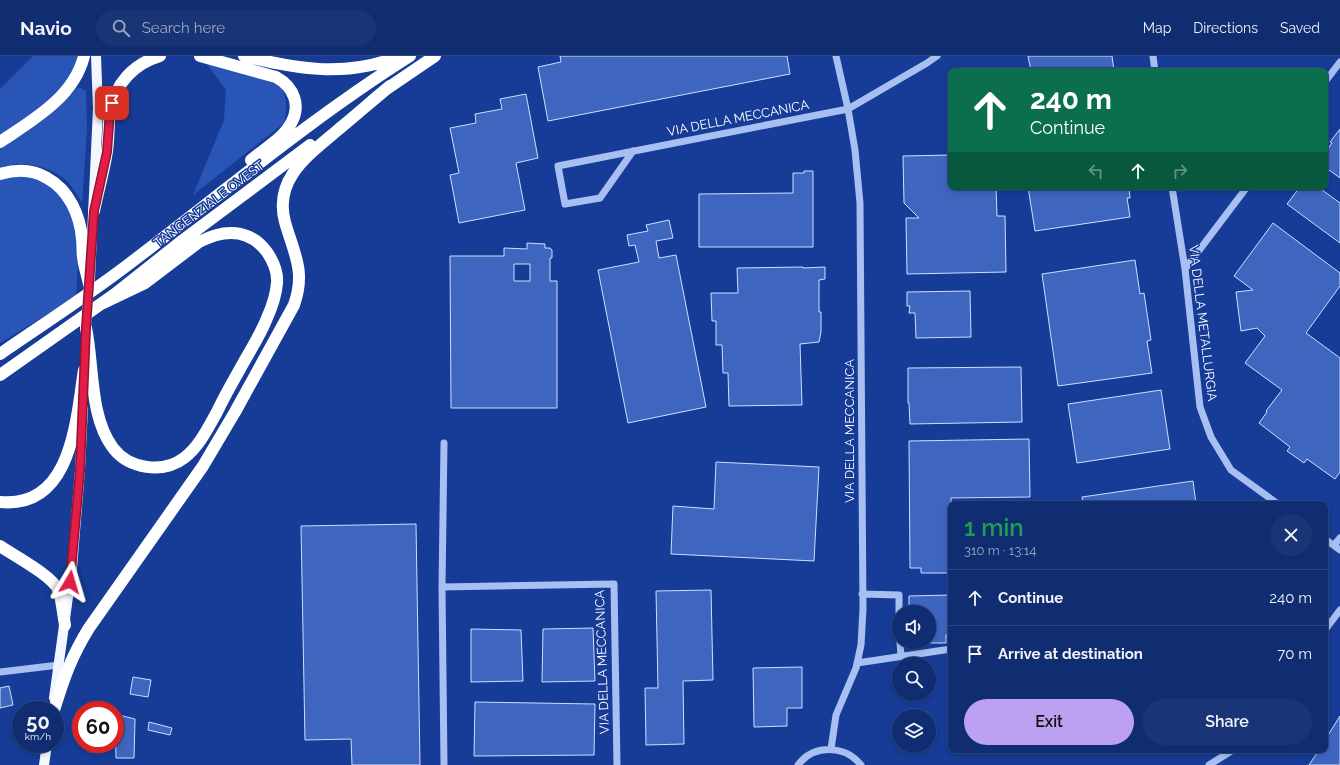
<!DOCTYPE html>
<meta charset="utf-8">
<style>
body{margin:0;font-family:Raleway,sans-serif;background:#193576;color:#f1f3f6;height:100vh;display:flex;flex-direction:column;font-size:15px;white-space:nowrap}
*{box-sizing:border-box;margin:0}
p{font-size:13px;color:#9ca8c3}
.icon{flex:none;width:22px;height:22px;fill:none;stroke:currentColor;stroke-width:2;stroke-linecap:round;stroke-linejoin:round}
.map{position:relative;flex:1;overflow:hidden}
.panel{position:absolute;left:948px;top:445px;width:380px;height:252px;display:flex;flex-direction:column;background:#102d71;border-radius:8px;box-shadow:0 2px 6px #0003,0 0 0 1px #304984}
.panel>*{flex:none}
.guide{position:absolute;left:948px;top:12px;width:380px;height:122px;border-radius:8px;box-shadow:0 2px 6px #0003,0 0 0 1px #304984;background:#0b6e4f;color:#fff;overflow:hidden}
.buttons{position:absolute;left:892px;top:549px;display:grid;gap:8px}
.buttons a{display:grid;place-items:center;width:44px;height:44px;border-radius:50%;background:#102d71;box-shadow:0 2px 6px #0003,0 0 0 1px #304984;font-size:20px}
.speed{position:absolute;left:12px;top:645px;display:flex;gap:8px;font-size:20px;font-weight:700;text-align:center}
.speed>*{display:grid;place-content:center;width:52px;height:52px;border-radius:50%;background:#102d71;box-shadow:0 2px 6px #0003,0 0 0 1px #304984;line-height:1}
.speed small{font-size:10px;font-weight:400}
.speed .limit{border:6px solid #d22;background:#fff;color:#111}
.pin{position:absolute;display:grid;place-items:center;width:34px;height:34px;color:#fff;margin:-17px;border-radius:8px;box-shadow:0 2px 6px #0006}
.me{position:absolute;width:44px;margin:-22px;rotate:7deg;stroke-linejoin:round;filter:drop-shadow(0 0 3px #0008)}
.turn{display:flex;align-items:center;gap:14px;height:84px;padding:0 16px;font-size:18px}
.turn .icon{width:52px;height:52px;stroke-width:2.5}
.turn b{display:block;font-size:28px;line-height:34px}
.lanes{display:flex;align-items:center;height:38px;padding:0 16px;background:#0003;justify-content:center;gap:20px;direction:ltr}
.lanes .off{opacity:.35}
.round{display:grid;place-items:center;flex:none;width:42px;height:42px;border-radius:21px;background:#193576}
.headline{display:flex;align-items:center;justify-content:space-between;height:68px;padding:0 16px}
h1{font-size:24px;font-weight:600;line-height:30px;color:#1e9e55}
.action{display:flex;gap:8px;margin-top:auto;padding:8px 16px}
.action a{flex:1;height:46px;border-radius:24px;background:#bca0f2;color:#111;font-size:16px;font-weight:600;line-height:46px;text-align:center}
.action a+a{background:#193576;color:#f1f3f6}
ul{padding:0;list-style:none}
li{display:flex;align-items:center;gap:12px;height:56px;padding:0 16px;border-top:1px solid #304984}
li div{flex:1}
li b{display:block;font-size:15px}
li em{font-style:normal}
header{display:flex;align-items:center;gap:24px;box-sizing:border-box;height:56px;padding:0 20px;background:#102d71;border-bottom:1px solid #304984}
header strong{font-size:19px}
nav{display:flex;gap:22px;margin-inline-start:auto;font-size:14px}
.search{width:280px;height:36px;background:#193576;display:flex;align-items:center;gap:10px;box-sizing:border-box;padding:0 14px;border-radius:22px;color:#9ca8c3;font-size:15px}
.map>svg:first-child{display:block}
</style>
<header>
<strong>Navio</strong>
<div class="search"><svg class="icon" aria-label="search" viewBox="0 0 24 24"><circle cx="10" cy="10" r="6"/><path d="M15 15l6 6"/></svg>Search here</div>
<nav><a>Map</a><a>Directions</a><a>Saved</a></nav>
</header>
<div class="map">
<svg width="1340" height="709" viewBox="0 0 1340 709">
<rect width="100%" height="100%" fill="#163c97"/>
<path fill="#2955b6" d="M33,0H78C71,40 31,59 0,80V33Z
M207,8C224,12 273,20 282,33C288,43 286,56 284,67L193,139L224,64L226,34Z
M78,31L86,35L87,72L82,147C78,140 73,132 68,126C53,111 19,102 0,113V92L47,61Z
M25,118L51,127L73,159L79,186L76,241L0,287V123Z"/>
<path fill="#3e66bf" stroke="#cfdefc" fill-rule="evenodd" d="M560,0H787L790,18L548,65L538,11L561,6Z
M1028,0H1112L1114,15H1031Z
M526,38L538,102L516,107L525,154L459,167L450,119L459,117L450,72L476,67L475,58L502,53L500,43Z
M1340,73V122L1325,111V97L1332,87L1330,86Z
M951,99V131H996L997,160H1005L1006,216L907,218L906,162H919L904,147L903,100Z
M804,115H813V191H699V138L793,137V117H804Z
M1028,131H1129L1130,142H1127L1130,161L1035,175Z
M1300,131H1318L1340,147V187L1287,148Z
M669,164L673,182L656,185L659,202L676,199L706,351L628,367L598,214L639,206L635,189L629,190L627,179L648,175L646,169Z
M1273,167L1340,217V230L1306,277L1340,302V416L1335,423L1307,403L1304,407L1287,395L1290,391L1259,367L1267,356L1266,355L1282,334L1245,307L1265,280L1257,272L1241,275L1236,236L1253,234L1234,220Z
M527,187L545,188V192H550L552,194V202H550V225H557V352H451L450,200H504V192L527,193ZM514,208H530V225H514Z
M1135,204L1140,238L1144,237L1151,284L1147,285L1152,317L1058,330L1042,218Z
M803,211V212L825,211V223L819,224V256H821V276L819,286L800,288L802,349L729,350L728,317H723L722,289H716V265H712L711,237H738L737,212Z
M970,235L971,281L916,282L915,257H909L910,250H907V236Z
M1021,311L1022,366L910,368L909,347H908V312Z
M1161,334L1170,393L1077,407L1068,348Z
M1029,383L1030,441L951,442V517H921V512H910L909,385Z
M716,406L819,411L814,505L671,498L673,450L714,453Z
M1193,425L1196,448H1083L1082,441Z
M416,468L420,709H352L351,683L305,684L301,470Z
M711,534L713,624L683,625L684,688L646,689L645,632H658L656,535Z
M951,539V579H946V587H929V556H909V540Z
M593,572L595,625L542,626L543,573Z
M471,573L521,574L523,625L471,626Z
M802,611V652H787V670L754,671L753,612Z
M133,621L151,624L148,641L130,638Z
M9,630L13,649L0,652V632Z
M475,646L595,648L594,699L474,700Z
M115,658L135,663L134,702H116Z
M1340,660V709H1309L1319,694H1325V684Z
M149,666L172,672L170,679L148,674Z
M89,688H100V697L89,696Z"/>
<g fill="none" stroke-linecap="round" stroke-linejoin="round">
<path stroke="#a8bff2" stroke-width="7" d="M1153,0L1155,15
M1325,26L1340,6
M633,95L600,142L565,148L558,110L848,53L927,7L937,0
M1172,131L1185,213L1200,351L1211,381L1231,414L1278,448
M1185,213L1247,131
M444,387L442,531L444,709
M1325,483L1340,494
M1334,489L1340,482
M442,531L614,528L617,709
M862,538L899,539V556
M1325,574L1340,554
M900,586L901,600
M857,607L951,593
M0,616L59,609
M831,693L836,659L856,612L861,589L863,553L860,147L855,94L848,53L836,0
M798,709C814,688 845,689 861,709
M1209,709L1233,694"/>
<path stroke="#f3f6ff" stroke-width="10" d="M90,222L98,53L96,0
M54,642L72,512L80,414L83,352
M44,709L47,688"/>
<path stroke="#fff" stroke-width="12" d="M200,0L276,21C294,31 302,50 290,69C282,83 264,93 251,104
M244,0C296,13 348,22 399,0
M385,34L435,0
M0,86C33,64 74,41 84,0
M0,118C17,113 32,113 47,122C69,134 80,159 82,183C83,189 82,195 83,201C84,210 87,219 89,228
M94,155C98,135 104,115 107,95C109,82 108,69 110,56C115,28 133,8 160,0
M86,272C94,309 89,360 113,392C129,413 163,418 184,402C199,391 208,372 217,356C224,341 232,327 240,313C249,296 260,280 267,262C272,251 276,239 277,227C278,216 273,205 267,196C249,172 224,173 199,186L145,227L103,247
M0,298C42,269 84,242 125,211C219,140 310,63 410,0
M0,319L115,238L183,184L310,89
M0,446C72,453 76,364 84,314
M0,490C15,500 53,520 59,535C62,546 63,558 65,569
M54,654C64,622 71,601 89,572L203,410L235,356L294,249C306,215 294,198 285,166C273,122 310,98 339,73C356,59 373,44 390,30"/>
<path stroke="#f3f6ff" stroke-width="10" d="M86,272L89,228"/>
</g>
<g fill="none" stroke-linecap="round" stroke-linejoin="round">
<g stroke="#92132f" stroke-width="10">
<path id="route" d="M70,526L80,414L86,272L94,155L107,96L110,55L112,47"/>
</g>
<use href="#route" stroke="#e11d48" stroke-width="7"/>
</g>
<g text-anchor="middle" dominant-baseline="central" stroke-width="3" stroke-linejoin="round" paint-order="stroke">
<g font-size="13" fill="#fff" stroke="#163c97">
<text transform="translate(738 62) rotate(-11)">VIA DELLA MECCANICA</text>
<text transform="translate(209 148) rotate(-37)">TANGENZIALE OVEST</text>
<text transform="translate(1203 267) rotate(83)">VIA DELLA METALLURGIA</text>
<text transform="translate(849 375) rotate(-90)">VIA DELLA MECCANICA</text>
<text transform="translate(602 606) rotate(-92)">VIA DELLA MECCANICA</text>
</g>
</g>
</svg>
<div class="buttons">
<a><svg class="icon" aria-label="sound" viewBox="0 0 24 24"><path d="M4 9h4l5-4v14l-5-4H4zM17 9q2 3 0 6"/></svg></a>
<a><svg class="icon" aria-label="search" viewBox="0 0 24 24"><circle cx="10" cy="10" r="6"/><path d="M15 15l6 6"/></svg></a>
<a><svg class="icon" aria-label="layers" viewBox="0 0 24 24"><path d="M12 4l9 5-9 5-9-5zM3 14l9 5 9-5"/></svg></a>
</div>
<div class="speed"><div>50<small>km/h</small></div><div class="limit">60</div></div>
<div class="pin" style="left:112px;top:47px;background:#d93025"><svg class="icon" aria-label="arrive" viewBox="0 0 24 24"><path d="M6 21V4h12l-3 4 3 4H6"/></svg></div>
<svg class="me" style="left:70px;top:526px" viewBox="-20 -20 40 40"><path d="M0-17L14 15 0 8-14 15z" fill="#e11d48" stroke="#fff" stroke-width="4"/></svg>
<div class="guide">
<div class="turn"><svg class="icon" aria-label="ahead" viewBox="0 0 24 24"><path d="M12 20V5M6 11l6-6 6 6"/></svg><div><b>240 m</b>Continue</div></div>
<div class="lanes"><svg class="icon off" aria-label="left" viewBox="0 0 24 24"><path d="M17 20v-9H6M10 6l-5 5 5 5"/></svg><svg class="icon" aria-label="ahead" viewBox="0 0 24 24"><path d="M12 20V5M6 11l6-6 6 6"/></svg><svg class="icon off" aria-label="right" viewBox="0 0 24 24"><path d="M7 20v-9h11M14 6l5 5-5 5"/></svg></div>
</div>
<section class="panel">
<div class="headline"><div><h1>1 min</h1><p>310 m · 13:14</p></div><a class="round"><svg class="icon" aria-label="close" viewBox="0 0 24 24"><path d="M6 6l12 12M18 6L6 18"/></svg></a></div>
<ul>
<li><svg class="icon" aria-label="ahead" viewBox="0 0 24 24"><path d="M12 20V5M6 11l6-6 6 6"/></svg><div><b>Continue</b></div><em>240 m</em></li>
<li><svg class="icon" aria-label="arrive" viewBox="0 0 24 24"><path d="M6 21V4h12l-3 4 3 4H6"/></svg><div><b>Arrive at destination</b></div><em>70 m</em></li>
</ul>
<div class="action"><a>Exit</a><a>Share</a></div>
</section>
</div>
